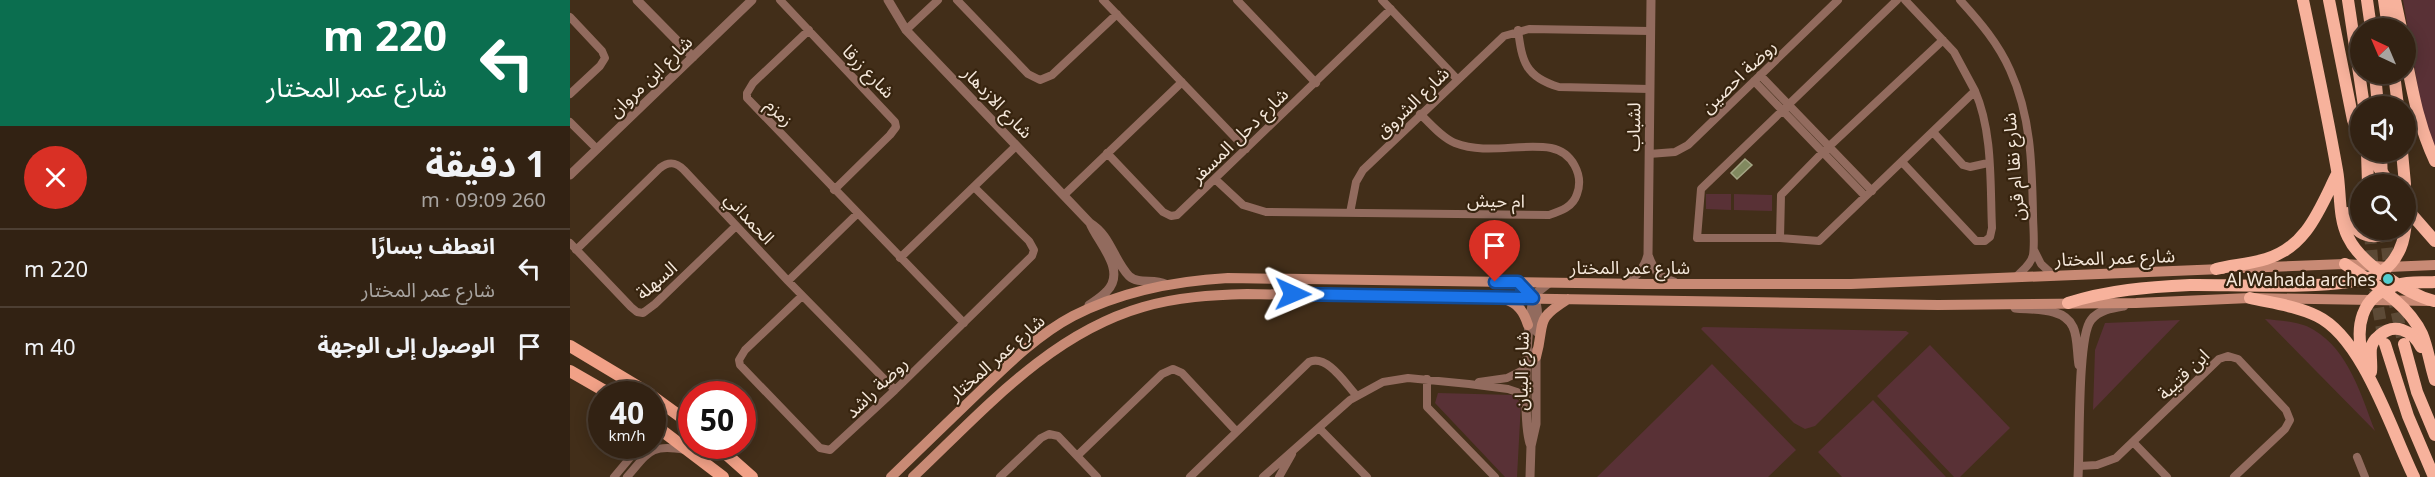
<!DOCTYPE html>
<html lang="ar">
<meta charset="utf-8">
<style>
body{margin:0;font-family:"Noto Sans","Noto Sans Arabic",sans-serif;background:#3a2a1c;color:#f1f3f6;direction:rtl;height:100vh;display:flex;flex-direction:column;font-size:22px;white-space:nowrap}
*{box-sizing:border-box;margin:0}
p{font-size:20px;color:#a8a4a0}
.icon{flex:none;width:33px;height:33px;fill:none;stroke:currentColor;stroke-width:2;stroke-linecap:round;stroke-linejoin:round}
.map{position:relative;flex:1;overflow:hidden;direction:ltr}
.drawer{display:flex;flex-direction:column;background:#322213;width:570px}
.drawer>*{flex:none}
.top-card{background:#0b6e4f;color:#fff;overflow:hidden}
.needle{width:39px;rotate:316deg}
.controls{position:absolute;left:1780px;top:18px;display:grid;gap:12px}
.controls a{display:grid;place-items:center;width:66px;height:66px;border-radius:50%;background:#322213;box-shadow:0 3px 15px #0003,0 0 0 2px #4d3f33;font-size:30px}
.speed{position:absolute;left:18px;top:381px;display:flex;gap:12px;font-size:30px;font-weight:700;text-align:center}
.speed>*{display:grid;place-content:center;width:78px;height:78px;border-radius:50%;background:#322213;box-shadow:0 3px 15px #0003,0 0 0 2px #4d3f33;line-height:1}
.speed small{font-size:15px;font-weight:400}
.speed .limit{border:9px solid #d22;background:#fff;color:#111}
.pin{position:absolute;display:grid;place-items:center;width:51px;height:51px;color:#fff;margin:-62px -26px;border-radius:50% 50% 50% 0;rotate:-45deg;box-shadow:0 0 6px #0007}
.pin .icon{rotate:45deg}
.me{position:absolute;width:66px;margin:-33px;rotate:91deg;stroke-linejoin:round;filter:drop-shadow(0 0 4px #0008)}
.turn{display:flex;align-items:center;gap:21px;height:126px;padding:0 24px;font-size:27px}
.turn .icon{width:78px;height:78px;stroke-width:2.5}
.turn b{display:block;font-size:42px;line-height:51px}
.round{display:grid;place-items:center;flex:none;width:63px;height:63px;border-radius:32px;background:#3a2a1c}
.summary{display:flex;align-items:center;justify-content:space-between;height:102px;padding:0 24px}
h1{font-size:36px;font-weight:700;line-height:45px}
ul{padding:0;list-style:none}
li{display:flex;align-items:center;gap:18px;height:78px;padding:0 24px;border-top:2px solid #4d3f33}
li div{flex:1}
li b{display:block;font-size:22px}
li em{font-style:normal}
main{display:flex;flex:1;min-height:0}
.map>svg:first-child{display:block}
</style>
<main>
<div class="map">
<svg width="1865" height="477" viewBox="0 0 1865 477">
<rect width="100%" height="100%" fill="#422e19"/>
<path fill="#593136" d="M1833,0H1865V149L1853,118Z
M1136,194H1161V210L1136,209Z
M1164,194L1202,195V211L1164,210Z
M1695,319C1711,321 1730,321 1744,330C1779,351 1791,395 1805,431Z
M1610,320L1523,410L1525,350L1535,323Z
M1133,327L1336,331L1339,333L1245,426L1235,429L1224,423L1131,329Z
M1360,345L1440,428L1390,477H1384L1307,396Z
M1142,364L1226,450L1198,477H1027Z
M868,393L943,395L951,403L947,477H935L865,403Z
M1303,400L1376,477H1272L1248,452Z"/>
<path fill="#81895f" stroke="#a4a684" stroke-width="1.5" d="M1175,159L1182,165L1167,179L1161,173Z"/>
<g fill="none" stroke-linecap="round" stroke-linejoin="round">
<path stroke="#5d4a36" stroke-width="12" stroke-dasharray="12 6" stroke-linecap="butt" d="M1815,230L1820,272
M1800,232L1803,273
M1805,290L1814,341
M1823,295L1832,337"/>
<path stroke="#926b5e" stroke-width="8" d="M210,0L325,122L326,127L320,135L264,190
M387,0L458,74L470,80L482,75L547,14
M533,0L676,149
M667,0L746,83
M812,0L887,79
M1327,0L1131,189L1127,238H1210L1249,241L1405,91L1384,52L1335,0
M1390,0C1410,22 1428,43 1440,70C1461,116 1462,164 1463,214C1463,227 1465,242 1463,255C1461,264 1453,270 1447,276
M0,17L32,51L35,58L30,66L0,94
M239,30L183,83L177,93V98L394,323
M336,30L368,0
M948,30C952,61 955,77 989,87L1080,89
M1190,75L1302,191
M1184,81L1295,196
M0,122L27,149
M1363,132L1393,165L1400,167L1418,163
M537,153L593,212L601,216L607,215L821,9
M1079,154L1105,152L1118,145L1268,0
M1332,162L1406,241H1415L1420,237L1422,228C1420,184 1423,132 1405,91
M645,179L673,205L696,212L979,215C991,211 1003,207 1007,194C1014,175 1002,152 981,148C950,143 916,155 885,143C872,138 861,124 850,114
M494,195L612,82
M780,213L786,182L793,170L934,36L959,29L1080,31
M1210,238L1211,195L1252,153L1373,40
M0,243L61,307L67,312L73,313L85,304L166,226
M6,250L90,168C99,161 106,162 114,170L218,281L325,390
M1464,250L1471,264L1484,276
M330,258L446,146
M218,281L287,214
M232,296L175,350L169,360L170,365L250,448L260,450L325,390L462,256L464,250L459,241L404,187
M857,379V407L925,477
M909,382L937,378L957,368
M749,428L797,477
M1564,443L1597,477
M507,456L592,374L603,369L612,373L666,431
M1787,457L1795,477
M1509,466L1527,465L1546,458L1649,359L1658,356L1668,359L1716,410L1720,420L1715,429L1664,477
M44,477L70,446
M57,477C78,453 80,443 115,450
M430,477L471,438L479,434L488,436L527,477
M620,477L739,362C757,354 775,383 786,395
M693,477L780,400L813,382L838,378L899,384L938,389L947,392L957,401
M709,477L722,454"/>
<path stroke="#926b5e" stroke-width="9" d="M67,0L123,57
M318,0L336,30L520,223C541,236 543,259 559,276C569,285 584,278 595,284
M0,175L182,0
M1078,255C1083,269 1088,277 1104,282
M948,282C969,297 969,308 967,332
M1053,283C1067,276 1074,270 1078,255L1081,0
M519,305C525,301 532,297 537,291C557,270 528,243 520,223
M1445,308C1464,310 1494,307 1503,327C1508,337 1507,354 1509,365
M961,446C952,427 956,314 965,294L979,283
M960,477L961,446L966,424V351
M1508,477C1510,449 1507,337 1521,320C1529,310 1542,308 1554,306"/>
<path stroke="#c88a75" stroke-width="10" d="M1671,268L1775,264L1818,267L1865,265
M934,299C948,303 954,312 958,325
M966,357C976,321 963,321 998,299
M321,477C350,449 378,422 407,394C436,366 467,335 503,316C552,291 604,281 658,278L1076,284H1281L1652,269
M343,477C412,412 479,334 573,307C607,297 642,295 677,294L1368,305L1566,303L1680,298L1859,301"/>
<path stroke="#f1a187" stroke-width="12" d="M0,346L80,394
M0,371L40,394
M82,396L122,425
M82,423L153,477
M147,446L182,477"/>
<path stroke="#f7b29c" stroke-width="12" d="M1733,0C1745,57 1757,113 1767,170C1771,192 1768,217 1778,237C1790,263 1837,294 1864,301
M1759,0L1783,120L1791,140
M1778,0L1794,106
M1797,0L1801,28
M1814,0L1818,28
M1825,0L1831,28
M1836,58C1843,94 1849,127 1865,161
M1805,74L1808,106
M1824,74L1828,106
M1797,152L1798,184
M1811,152L1812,184
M1832,152L1835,184
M1778,213C1784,236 1803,242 1823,230
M1775,264C1802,283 1838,303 1852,334C1858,348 1860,365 1865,380
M1646,269C1663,265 1680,264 1696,259C1737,247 1750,208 1767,174
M1680,298C1702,303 1727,306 1747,316C1793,338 1822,432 1844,477
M1498,303C1538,290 1578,287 1620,285C1661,284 1780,292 1810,273C1834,257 1837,231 1836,204
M1815,344L1838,416L1864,477
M1834,344L1847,392L1865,435
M1794,361C1784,328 1790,295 1827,285C1839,281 1852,283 1865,282
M1801,372C1802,364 1800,355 1801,348C1802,343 1805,339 1809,336C1824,322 1842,330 1851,347"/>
<path stroke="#f7b29c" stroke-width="12" d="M1798,152L1820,184
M1836,208L1865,241"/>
</g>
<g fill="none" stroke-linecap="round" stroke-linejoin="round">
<g stroke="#114b97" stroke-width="15">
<path id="route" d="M723,294L963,298L948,282H925"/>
</g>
<use href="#route" stroke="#1a73e8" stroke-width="10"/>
</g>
<circle fill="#52cdce" stroke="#37240f" stroke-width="2" cx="1818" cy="279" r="6"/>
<g text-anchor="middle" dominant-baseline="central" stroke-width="4.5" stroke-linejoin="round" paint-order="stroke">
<g font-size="18" fill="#f5e8db" stroke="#37240f">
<text transform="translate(299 71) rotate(46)">شارع زرقا</text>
<text transform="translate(80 76) rotate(-44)">شارع ابن مروان</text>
<text transform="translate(1168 76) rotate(-44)">روضة احصين</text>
<text transform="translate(428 102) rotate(46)">شارع الازدهار</text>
<text transform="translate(842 102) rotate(-44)">شارع الشروق</text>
<text transform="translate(210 112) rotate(46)">زمزم</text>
<text transform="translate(1063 127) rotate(-89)">لشباب</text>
<text transform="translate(669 135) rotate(-44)">شارع دحل المسفر</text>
<text transform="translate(1443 167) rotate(-95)">شارع نقا ام قرن</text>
<text transform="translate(926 200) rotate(1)">ام حيش</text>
<text transform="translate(180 218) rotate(47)">الحمداني</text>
<text transform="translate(1545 257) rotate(-2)">شارع عمر المختار</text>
<text x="1060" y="267">شارع عمر المختار</text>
<text transform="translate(86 280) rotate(-41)">السهلة</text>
<text transform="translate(426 357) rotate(-41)">شارع عمر المختار</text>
<text transform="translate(951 371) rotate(-89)">شارع البيان</text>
<text transform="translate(1613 374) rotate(-44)">ابن قتيبة</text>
<text transform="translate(306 387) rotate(-44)">روضة راشد</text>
</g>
<g font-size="18" fill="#f5e8db" stroke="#37240f" text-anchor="end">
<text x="1806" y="279">Al Wahada arches</text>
</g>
</g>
</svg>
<div class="controls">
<a><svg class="needle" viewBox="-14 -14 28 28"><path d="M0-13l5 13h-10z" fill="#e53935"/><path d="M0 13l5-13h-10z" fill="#a8a4a0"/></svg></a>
<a><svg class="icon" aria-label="sound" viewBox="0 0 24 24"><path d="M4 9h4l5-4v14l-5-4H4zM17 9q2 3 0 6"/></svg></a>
<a><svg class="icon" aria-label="search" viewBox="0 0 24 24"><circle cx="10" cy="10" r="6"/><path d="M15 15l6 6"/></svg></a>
</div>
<div class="speed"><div>40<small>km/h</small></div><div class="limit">50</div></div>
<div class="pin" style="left:925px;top:282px;background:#d93025"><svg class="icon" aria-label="arrive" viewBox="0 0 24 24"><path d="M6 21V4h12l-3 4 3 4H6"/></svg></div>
<svg class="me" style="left:723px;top:294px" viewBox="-20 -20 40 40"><path d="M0-17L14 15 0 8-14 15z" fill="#1a73e8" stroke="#fff" stroke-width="4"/></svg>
</div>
<section class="drawer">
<div class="top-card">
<div class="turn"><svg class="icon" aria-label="left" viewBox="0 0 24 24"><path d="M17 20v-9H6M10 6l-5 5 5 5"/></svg><div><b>220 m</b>شارع عمر المختار</div></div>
</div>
<div class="summary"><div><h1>1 دقيقة</h1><p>260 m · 09:09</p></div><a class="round" style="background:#d93025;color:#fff"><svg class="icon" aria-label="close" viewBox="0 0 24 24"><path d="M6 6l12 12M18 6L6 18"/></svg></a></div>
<ul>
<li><svg class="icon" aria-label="left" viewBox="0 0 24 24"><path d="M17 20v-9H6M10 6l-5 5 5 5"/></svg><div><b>انعطف يسارًا</b><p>شارع عمر المختار</p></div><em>220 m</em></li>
<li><svg class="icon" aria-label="arrive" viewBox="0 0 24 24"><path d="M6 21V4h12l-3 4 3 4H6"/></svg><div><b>الوصول إلى الوجهة</b></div><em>40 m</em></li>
</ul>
</section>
</main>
